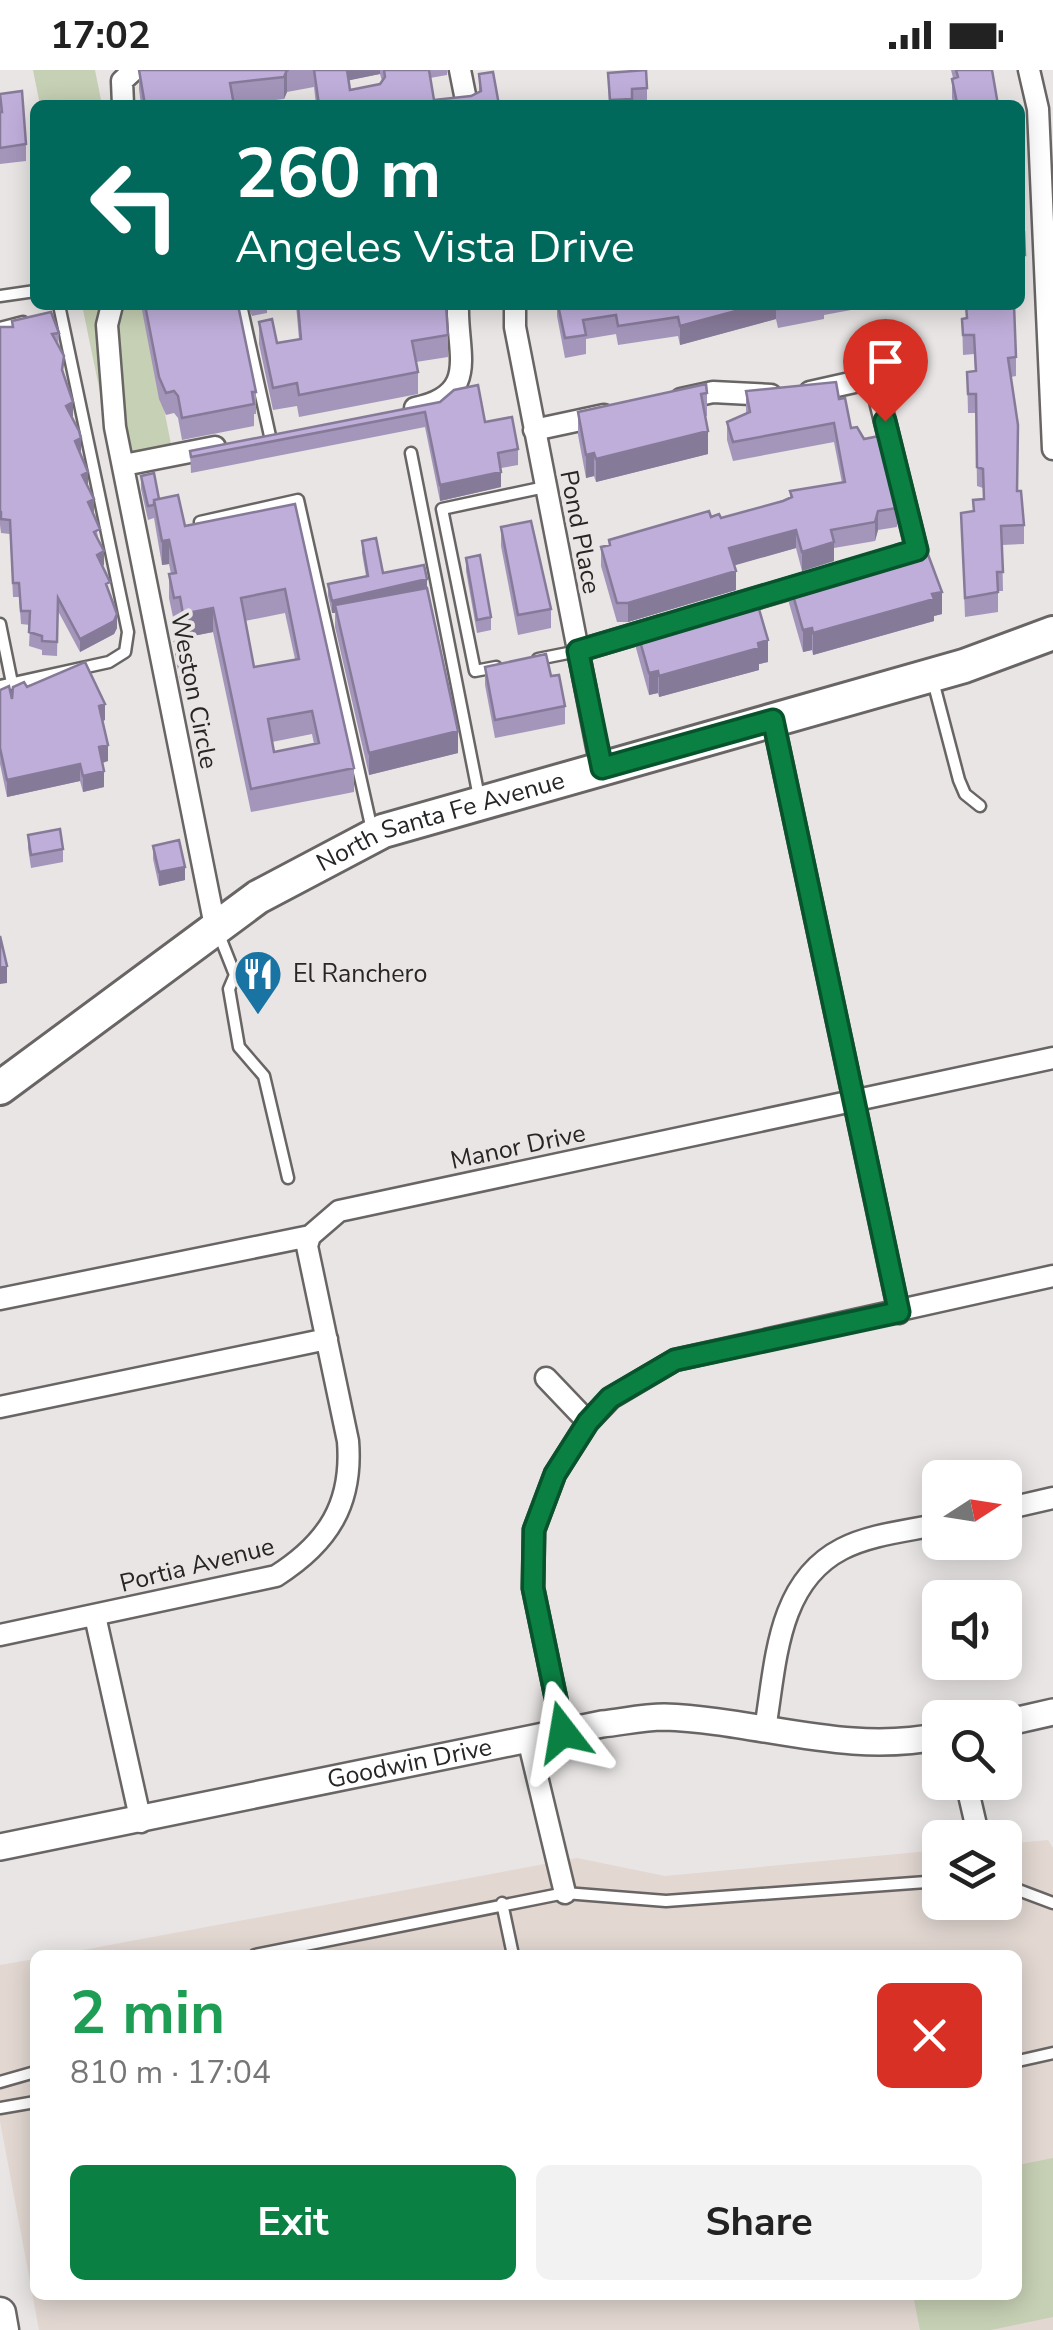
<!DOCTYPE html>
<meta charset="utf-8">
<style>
body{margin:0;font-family:"Nunito Sans",sans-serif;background:#f2f2f2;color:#222;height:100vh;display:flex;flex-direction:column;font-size:38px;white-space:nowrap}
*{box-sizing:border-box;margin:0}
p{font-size:32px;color:#767676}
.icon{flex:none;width:55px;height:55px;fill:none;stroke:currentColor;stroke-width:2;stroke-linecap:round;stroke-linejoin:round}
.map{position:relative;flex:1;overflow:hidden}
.side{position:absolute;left:30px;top:1880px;width:992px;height:350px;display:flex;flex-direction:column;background:#fff;border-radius:15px;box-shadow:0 5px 25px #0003}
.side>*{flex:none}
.top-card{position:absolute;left:30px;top:30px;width:995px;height:210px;border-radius:15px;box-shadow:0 5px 25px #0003;background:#00695c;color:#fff;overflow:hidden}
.needle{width:65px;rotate:78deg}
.tools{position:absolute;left:922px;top:1390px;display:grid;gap:20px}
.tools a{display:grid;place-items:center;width:100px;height:100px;border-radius:15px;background:#fff;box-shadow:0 5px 25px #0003;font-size:50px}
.pin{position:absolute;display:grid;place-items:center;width:85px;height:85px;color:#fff;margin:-102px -42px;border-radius:50% 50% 50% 0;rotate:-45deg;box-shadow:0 0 10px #0007}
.pin .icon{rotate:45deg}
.me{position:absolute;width:110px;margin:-55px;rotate:346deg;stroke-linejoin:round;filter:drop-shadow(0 0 8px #0008)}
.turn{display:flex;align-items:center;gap:35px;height:210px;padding:0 40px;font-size:45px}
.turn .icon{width:130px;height:130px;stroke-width:2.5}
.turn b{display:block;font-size:70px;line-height:85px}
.round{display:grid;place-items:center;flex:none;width:105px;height:105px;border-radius:15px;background:#f2f2f2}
.head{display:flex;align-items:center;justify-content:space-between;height:170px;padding:0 40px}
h1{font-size:60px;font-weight:700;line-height:75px;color:#1e9e55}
.primary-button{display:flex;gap:20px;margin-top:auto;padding:20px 40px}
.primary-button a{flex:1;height:115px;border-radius:15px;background:#0b8043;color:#fff;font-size:40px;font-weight:700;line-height:115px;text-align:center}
.primary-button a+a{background:#f2f2f2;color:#222}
.status{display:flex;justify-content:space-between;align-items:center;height:70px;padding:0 50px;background:#fff;direction:ltr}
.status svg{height:28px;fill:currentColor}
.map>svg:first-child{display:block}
</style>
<div class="status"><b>17:02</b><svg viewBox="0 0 49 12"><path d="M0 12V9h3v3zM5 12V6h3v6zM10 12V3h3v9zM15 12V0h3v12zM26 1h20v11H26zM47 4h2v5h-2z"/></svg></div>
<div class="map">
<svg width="1053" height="2260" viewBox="0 0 1053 2260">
<rect width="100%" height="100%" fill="#e8e5e4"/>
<path fill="#e2d7d1" d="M1048,1770L1053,1778V2260H39L0,2051V1895L35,1889V2225H1018V1885H56L577,1788L665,1806L940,1780V1832H1005V1774Z"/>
<path fill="#c6d0b4" d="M33,0H95L102,35H40Z
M82,235H143L172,379L114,390Z
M1053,2088V2247L991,2260H920L913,2225H1018V2095Z"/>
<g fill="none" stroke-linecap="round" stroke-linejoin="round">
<g stroke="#686564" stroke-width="15">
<path id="service" d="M0,226L35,221
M241,235L270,366
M0,258L23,252
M411,383L479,727
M200,452L298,430L372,760
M0,554L12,613
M538,589L578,581
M496,597L475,601L442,439L545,417
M933,611L959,710L965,724L980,736
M0,616L109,592L125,582L128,562L59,235
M218,862L235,905L229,919L239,977L264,1006L288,1108
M1005,1815L1053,1833
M502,1833L513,1885
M255,1885L565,1823L666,1831L940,1811
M1018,1991L1053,1983
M0,2012L35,2002
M0,2038L35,2032"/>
</g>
<g stroke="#686564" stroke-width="25">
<path id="minor" d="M460,0L467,35
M1029,0L1038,39L1053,379
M123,35L122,11L134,0
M112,235L107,255L115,357L215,856
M515,235V257L601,698
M810,322L868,309L877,319L917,481L901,485
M681,329L713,322L771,325
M415,338C481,325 456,281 458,235
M534,360L604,345
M124,395L215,377
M733,535L815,511
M578,581L662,556
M773,650L899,1243
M0,1229L310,1166L339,1141L1053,988
M546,1308L588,1352
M0,1337L327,1269
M1005,1439L1053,1428
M95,1546L141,1752
M0,1565L276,1506C328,1473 353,1434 348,1371L307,1176L310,1166
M765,1659C776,1595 776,1513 842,1479C871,1464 908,1461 940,1454
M563,1662L533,1518L534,1460L555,1404L588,1352L611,1328L675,1290L1053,1206
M528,1669L565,1823
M966,1712L979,1768"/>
</g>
<g stroke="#686564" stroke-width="30">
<g id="tertiary">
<path d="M1005,1653L1053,1642"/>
<path id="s1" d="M0,1777L602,1654C622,1652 643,1647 664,1647C758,1650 846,1686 940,1666"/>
</g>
</g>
<g stroke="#686564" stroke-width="35">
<path id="secondary" d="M0,2243L3,2260"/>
</g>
<g stroke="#686564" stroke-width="38">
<g id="primary">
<path id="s2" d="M0,1018L258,827L383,761L964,596L1053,563"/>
</g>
</g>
<use href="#service" stroke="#fff" stroke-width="10"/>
<use href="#minor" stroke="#fff" stroke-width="20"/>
<use href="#tertiary" stroke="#fff" stroke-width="25"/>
<use href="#secondary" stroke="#fff" stroke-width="30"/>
<use href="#primary" stroke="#fff" stroke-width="32"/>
</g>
<path fill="#a496bb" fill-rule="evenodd" d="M139,0H447V5L430,8L434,30L471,26L479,22V4L499,35H316L314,17L287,22L284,29L234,35H141L139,19ZM380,4L382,11L380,14L350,20L349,10Z
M951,0H992L998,35L953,34L952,28V9L953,8Z
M608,3L647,18V35H609Z
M0,24L26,74V91L0,94Z
M1020,162H1024L1025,204H1020Z
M141,235H238L256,322V344H254V356L182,370L178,348L174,343L166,345L159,329Z
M247,235H267V243L252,246Z
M296,235H341L448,265V287L416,292L418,302V324L299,347L297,336L273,340L259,274V252L277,273L299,269Z
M557,235H878L824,245V249L778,258L776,249L680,275L678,266L618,275L616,264L586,269V284L565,288L557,246Z
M966,235L1016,287V306L1011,307L1017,421L1024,455V474L1002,475L1003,521H998V542L965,547L961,443L973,441L983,429V418L977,416L976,343H968L967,302L975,301L974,284L963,285L962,249H966Z
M12,251L59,263L58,276L73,346L71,347L81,381L80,382L104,495L102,496L117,558L114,564L80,582L58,541L57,586L42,585V580L29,576L30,555L21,554L19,527H13L10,464L1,463L0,455V257H12Z
M746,321L839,329L851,358L897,438V457L878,460L875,471L834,478V491L802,501L796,478L734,495L736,520L628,552H617L601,496V477L609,475V470L711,447L721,448L783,431L790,428V421L842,413L834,372L733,391L727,370V352L746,343Z
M707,323V346H705L708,384L596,412L594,406L586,408L578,365V342Z
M440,332L485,352L518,379V395L501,398V417L440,431L425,357L191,403L190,381Z
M141,406L159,429L185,456L295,434L354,698V722L251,742L213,562L183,568L180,551L174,552L169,528V504H171L169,494L162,495L154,448L148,450L141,419ZM285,543L295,589L254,597L245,551ZM312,664L314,674L274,682L272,672Z
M501,457L551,539V558L518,565L501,476Z
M362,471L383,503L427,520L458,683L369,705L335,557V543H332L328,526V514L366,506L362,483Z
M466,488L491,547V560L477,563L466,501Z
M789,511L942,544L934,546V551L813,585L812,580L803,582L789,533Z
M636,557L768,592L759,594V600L659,627L658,623L649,625L636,578Z
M175,572L194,600V613L181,615L175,585Z
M485,597L551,606L565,636V654L495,668L485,615Z
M27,617L105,650L102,651L108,691L103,693L104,717L83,722L80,711L7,727L0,694V620L12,629Z
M28,765L63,779V792L31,798L28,778Z
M153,776L185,810L159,816L153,789Z"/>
<path fill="#867a99" d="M287,0V22L284,29V7Z
M346,0H380V4L346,11Z
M758,235H776V249L680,275V256Z
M73,332V346L66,350V336Z
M708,361V384L596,412V389Z
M81,368V381L75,384V371Z
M594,383V406L586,408V385Z
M88,402V415L82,418V405Z
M501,402V417L440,431V415Z
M94,429V443L88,446V432Z
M878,441V460L875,471V452Z
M796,460V478L729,497V478Z
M169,470V494L162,495V471Z
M834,472V491L802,501V482Z
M104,481V495L97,498V485Z
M736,501V520L628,552V533Z
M427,509V521L335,535V543H332V531Z
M942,522V544L934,546V551L813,585V563Z
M213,538V562L183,568V544Z
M117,544V558L114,564L80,582V569Z
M812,558V580L803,582V560Z
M768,570V592L759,594V600L659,627V606Z
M658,601V623L649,625V603Z
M105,634V650L99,653V636Z
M458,661V683L369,705V683Z
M108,675V691L99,693V677Z
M80,694V711L7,727V710Z
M104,701V717L83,722V706Z
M185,797V810L159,816V802Z
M7,896V913L0,914V898Z"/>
<path fill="#bfaeda" stroke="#867a99" stroke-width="2.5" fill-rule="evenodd" d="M139,0H289H287L284,7L230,13L234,35H145Z
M314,0H347L350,20L380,14L385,7L384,0H429L434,30L471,26L481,21L479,4L493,2L499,35H319Z
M646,0L647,18L632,19V29L610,30L608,3Z
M956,0H992L998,35H951L957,33L952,9L958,7Z
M22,21L26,74L0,78V42H2L0,24Z
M1020,162H1024L1025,185H1020Z
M145,235H238L256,322H252L254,334L182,348L178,326L174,321L166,323L159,307Z
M298,235H446L448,265L412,271L418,302L299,325L297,313L273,318L259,252L272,249L277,273L301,269Z
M558,235H758L680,256L678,247L618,256L616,245L583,250L586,265L565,268Z
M777,235H797L778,239Z
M966,235H1014L1016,287L1008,288L1018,355L1017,421H1021L1024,455L1001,456L1003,502H997L998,522L965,528L961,443L974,441L973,430L984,429L983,399L977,397L976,324H968L967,302L976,301L974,265H963L962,249L967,248Z
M51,242L59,263L52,264L64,286L62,300L73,332L66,336L79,361L81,368L75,371L88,402L82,405L94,429L88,432L100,459L94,462L104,481L97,485L110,512L106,514L117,544L114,551L80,569L58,528L57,572L42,571V566L29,562L30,541H21L19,513H13L10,450L1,449V442L0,441V257H13L12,251Z
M836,312L839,329L845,328L851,358L857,357L864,369L879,366L897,438L878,441L875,452L831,460L834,472L802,482L796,460L729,478L736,501L628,533H617L601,477L610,475L609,470L709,441L711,447L719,444L721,448L783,431L792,427L790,421L845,412L834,353L733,372L727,352L750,342L746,321Z
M706,314L707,323L701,324L708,361L596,389L594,383L586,385L578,342Z
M478,315L485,352L512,347L518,379L498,383L501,402L440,415L425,342L191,387L190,381L440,332L454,320Z
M154,403L159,429L154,430V435L148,436L141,406Z
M178,425L185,456L295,434L354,698L251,719L213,538L183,544L180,527L174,528L169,504L176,503L169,470L162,471L154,430ZM285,519L299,589L254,597L241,528ZM312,641L319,673L274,682L268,649Z
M531,451L551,539L518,545L501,457Z
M376,468L383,503L424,495L427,509L332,531L328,514L368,506L362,471Z
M923,471L942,522L932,524L934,529L813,563L812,558L803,560L789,511Z
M480,485L491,547L477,550L466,488Z
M427,518L458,661L369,683L335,535Z
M754,522L768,570L758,573L759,578L659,606L658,601L649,603L636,557Z
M188,569L194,600L181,602L175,572Z
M546,584L551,606L559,605L565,636L495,650L485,597Z
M85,592L105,634L99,636L108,675L99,677L104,701L83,706L80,694L7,710L0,678V620L9,616L12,629L13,617L24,612L27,617Z
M60,759L63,779L31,785L28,765Z
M179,770L185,797L159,802L153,776Z
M0,866L7,896L0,898Z"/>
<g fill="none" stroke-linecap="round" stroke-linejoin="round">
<g stroke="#07532c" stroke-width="25">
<path id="route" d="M563,1662L533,1518L534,1460L555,1404L588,1352L610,1328L675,1290L899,1242L773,650L602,698L578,581L917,480L885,351"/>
</g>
<use href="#route" stroke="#0b8043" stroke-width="18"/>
</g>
<defs>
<g id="restaurant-pin" transform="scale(2.5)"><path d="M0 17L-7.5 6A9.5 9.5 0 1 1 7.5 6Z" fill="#1a74a3" stroke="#e8e5e4"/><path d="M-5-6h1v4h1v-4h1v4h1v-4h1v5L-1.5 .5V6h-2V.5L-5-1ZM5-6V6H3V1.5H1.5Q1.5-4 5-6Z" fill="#fff"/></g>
</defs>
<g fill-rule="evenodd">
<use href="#restaurant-pin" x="258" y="904"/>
</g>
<g text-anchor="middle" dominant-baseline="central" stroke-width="8" stroke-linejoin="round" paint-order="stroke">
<g font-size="25" fill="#272525" stroke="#e8e5e4">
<text transform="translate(580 462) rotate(79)">Pond Place</text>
<text transform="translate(194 621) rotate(79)">Weston Circle</text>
<text stroke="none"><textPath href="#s2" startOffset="520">North Santa Fe Avenue</textPath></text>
<text transform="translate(518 1077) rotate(-12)">Manor Drive</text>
<text transform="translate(197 1495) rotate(-14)">Portia Avenue</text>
<text stroke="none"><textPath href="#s1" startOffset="418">Goodwin Drive</textPath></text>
</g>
<g font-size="25" fill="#272525" stroke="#e8e5e4" text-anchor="start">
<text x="293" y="904">El Ranchero</text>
</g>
</g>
</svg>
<div class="tools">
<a><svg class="needle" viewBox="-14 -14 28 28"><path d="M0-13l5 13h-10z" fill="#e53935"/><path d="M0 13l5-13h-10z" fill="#767676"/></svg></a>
<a><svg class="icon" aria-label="sound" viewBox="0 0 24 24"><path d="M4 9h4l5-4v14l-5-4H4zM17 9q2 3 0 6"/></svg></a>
<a><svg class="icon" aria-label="search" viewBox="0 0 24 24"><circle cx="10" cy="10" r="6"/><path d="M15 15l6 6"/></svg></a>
<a><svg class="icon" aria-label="layers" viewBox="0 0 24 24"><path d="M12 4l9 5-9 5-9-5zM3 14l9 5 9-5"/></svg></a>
</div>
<div class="pin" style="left:885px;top:351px;background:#d93025"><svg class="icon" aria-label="arrive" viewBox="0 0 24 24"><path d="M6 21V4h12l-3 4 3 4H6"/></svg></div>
<svg class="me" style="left:563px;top:1662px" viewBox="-20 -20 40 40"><path d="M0-17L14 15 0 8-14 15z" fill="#0b8043" stroke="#fff" stroke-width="4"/></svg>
<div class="top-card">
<div class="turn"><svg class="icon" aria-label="left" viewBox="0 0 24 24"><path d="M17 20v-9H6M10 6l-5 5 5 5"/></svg><div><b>260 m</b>Angeles Vista Drive</div></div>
</div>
<section class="side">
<div class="head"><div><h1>2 min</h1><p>810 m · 17:04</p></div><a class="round" style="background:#d93025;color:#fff"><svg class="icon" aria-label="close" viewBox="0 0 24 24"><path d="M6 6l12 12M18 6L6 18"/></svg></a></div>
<div class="primary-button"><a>Exit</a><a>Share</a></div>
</section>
</div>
